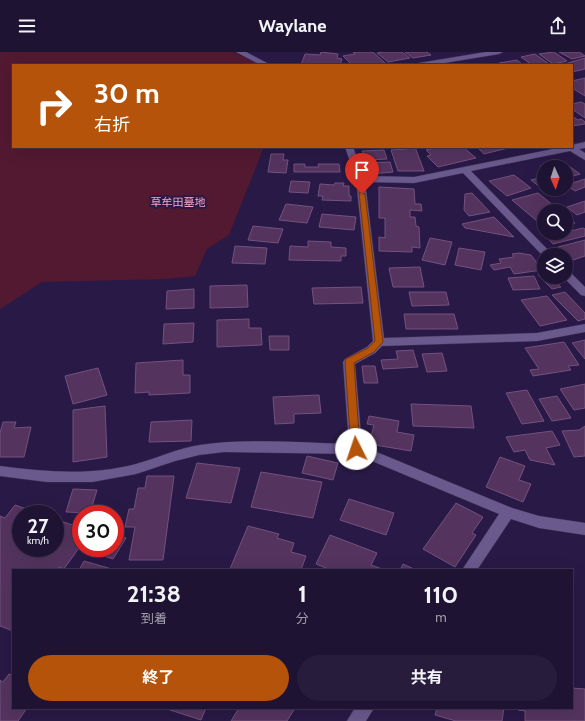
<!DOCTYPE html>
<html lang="ja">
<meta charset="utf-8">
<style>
body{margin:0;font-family:Cabin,"Noto Sans JP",sans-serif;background:#271c3c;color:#f1f3f6;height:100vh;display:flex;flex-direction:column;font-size:15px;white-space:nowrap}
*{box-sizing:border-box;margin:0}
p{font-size:13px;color:#a19eac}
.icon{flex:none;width:22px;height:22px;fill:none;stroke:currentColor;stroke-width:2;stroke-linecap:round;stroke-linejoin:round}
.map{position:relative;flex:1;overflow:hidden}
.panel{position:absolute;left:12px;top:517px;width:561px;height:140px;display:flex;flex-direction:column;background:#1f1334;border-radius:0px;box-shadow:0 4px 16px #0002,0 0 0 1px #3c324f}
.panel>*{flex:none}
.top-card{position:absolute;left:12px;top:12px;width:561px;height:84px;border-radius:0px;box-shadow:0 4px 16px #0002,0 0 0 1px #3c324f;background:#b45309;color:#fff;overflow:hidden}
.needle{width:26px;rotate:177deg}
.buttons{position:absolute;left:537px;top:108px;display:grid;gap:8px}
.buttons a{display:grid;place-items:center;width:36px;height:36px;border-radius:50%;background:#1f1334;box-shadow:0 4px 16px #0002,0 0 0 1px #3c324f;font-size:20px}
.speed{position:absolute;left:12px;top:453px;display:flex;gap:8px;font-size:20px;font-weight:700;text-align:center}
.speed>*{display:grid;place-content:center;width:52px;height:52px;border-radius:50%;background:#1f1334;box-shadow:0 4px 16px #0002,0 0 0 1px #3c324f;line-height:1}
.speed small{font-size:10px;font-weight:400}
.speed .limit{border:6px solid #d22;background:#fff;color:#111}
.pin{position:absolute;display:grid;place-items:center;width:34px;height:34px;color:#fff;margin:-41px -17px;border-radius:50% 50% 50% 0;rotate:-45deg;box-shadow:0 0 4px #0007}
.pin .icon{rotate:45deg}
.me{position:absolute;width:44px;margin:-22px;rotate:356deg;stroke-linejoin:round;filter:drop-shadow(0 0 3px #0008)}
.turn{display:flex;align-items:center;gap:14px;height:84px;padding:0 16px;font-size:18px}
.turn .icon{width:52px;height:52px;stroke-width:2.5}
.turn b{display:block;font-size:28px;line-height:34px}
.eta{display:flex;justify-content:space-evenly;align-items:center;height:68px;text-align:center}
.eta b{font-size:24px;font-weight:700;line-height:28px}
.cta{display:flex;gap:8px;margin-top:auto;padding:8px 16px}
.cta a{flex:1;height:46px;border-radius:24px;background:#b45309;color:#fff;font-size:16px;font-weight:700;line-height:46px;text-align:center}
.cta a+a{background:#271c3c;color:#f1f3f6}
header{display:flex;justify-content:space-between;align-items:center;height:52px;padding:0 16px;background:#1f1334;font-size:18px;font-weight:700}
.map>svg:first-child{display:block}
</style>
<header><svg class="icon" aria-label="menu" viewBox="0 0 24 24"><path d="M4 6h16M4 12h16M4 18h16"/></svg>Waylane<svg class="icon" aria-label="share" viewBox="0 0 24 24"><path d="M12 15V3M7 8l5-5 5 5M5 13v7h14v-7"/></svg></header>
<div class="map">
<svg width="585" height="669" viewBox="0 0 585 669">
<rect width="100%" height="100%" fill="#291946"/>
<path fill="#531931" d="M0,0H233L262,13H13V95H264L229,183L207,197L195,224L165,227L42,230L0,257Z"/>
<path fill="#54345f" stroke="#74517f" d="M321,0L338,2L337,6L342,7L340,13H301L305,2L320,3Z
M353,0H373L385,11L371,13H352L343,4L355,2Z
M383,0H402L410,6L388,10L377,1Z
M405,0H427L431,3L413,6Z
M554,0L567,9L553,12L539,2Z
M559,0H579L585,4L572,7Z
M535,2L549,12L532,13L521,5Z
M585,6V17L572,20V13H561Z
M517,8L523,13H502L499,11Z
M585,26V44L572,36V29Z
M581,50L585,52V66L572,57V52Z
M572,64L578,68L581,67L585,70V72L572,74Z
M406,95H415L424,119H398L391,98L407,97Z
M438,95H463L476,106L438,115L427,104L431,103L426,98Z
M477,95H512L484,102Z
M384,98L387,107L366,108L362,99Z
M271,102H284L283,108H288L286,121L268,120Z
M390,110L393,120L370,122L367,111Z
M294,112H305V115H319L318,112H339L340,120H294Z
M550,112L554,115L566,112L580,122L566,126V115H544V117L540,114Z
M514,123L531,136L507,144L489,129Z
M544,125V137H566V135L569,138L550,143L531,128Z
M585,127V135L575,139L566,133Z
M291,129L310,130L308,141L289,140Z
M335,131H344L343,134H349V144H351V149L322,148L323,144H318L320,132L334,133Z
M379,135L414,137L415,152H421L422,159L410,158V165H415L416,174L419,175L420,196L412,195V200L379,199V185L385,186V166H379Z
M472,141L490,160L469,164L464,158L465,142Z
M538,141L560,159H544V175L512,148Z
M585,149V160L577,163L567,155Z
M286,152L313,155L307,171L279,168Z
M322,162L356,165L354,178L319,175Z
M566,164L575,171L566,173Z
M494,165L514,185L465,176L462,172Z
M253,174L283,177L278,191L248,188Z
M583,176L585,177V184L553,192L546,184L566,181V180Z
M430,186L452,190L445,213L422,208Z
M585,188V204L573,208L558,195Z
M308,189L331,190V195L346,196V204H341V209L289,208L290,194L308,195Z
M235,194L267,196L265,212L232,211Z
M459,196L485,200L481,218L455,213Z
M519,201L531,203L542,218L514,222L510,215L494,218L490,213L501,211L499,207L514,205L512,202Z
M420,215L424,235H393L389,216Z
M544,222V225H551L561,235L552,237L538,223Z
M534,224L540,237L513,238L508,226Z
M247,233L248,255L210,256V234Z
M361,235L363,251L314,252L312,236Z
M194,237V256L166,257L167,239Z
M409,240H446L449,253L412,254Z
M565,240L585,261V267L578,269L552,243Z
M547,244L567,268L540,274L521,248Z
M404,262H454L458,277H406Z
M249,267V276H261L262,293L217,295V268Z
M194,271L193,290L163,292L164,272Z
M269,284H289V298H270Z
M585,288V307L572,291Z
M564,290L579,313L568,314L571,318L533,324L530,318L539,317L525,296Z
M413,298L418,315L383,317L381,308L398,307L396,299Z
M442,301L447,319L427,320L422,302Z
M183,308V323H190V341L149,343V340L135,341L136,311Z
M362,314H375L378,331H364Z
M98,316L107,343L73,352L65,324Z
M585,332V356L574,358L560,337Z
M527,338L544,369L522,372L506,341Z
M319,343L321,361L294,362V371L275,372L273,345Z
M557,344L571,366L552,369L539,347Z
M411,352L471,354L474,376L413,374Z
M105,354L107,405L73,410V358Z
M369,364L399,369L397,380L414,383L411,399L369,392L374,373L367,372Z
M192,368L191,389L149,390L151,370Z
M3,370H16L14,376L31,375L24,405H0V381Z
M585,374V404L574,405L562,379L579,378Z
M552,379L560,393L546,396L555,413L530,408L525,398L514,400L506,385Z
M307,404L338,411L333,428L302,421Z
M500,405L525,414L519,428L531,432L523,450L486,435Z
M197,411L240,416L231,451L186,446Z
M261,420L322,430L313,466L251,455Z
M147,424H174L163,508H129L135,475H125L129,457H134L138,436H145Z
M73,437L97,438L90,461L66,460Z
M349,447L394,461L386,483L340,468Z
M456,451L483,465L472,481L476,483L455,515L423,497Z
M15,453L41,462H21V496H55V467L81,476V480L74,490L81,493L64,517L59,515L57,518H13V579L0,574V464L5,466Z
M248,474L279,482L277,486L294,491L291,500L306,504L301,518L230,517Z
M115,482L126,486L113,507L89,499L91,496H115Z
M330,483L377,501L371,513L385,518H331L316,512Z
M84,509L115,518H79Z
M403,512L416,518H400Z
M9,622L13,624V656H27L18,669H0V628L3,630Z
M572,636L585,637V669H525V659L518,658L517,656H572Z
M164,656H206L201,668Z
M239,656H295L287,669H231Z
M437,656H504L502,669H456L435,663Z"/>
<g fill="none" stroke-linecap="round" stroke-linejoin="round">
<g stroke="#403155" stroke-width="1">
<path id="minor" d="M236,0H246L271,13H261Z
M486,0H503L499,2L432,13H415L419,11Z
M585,90V96L579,97L585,101V108L570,99L471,119L553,203H544V205L463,121L414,131L365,130L384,286L537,281L585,272V280L537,289L382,294L375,301L355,312L362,394L512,456L539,464L585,471V483L539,476L511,467L477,518H462L499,462L355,402L224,400L199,403L175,409L136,422L92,430H47L0,424V414C46,420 91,424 136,412C158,406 178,396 200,393C248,386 301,391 349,392L343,310L345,307L367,295L373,289L356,127L345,95H353L364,124L414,125L563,95H572V93Z
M566,219L570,220L585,235V244L581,243L563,225H566Z
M355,656H374L366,669H347Z"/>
</g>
<use href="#minor" fill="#69598d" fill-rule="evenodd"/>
</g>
<path fill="#b45309" stroke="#753606" d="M359,140L365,142L383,290L374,300L354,311L360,397L359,400H352L351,397L345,310L346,307L368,296L375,289Z"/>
<g text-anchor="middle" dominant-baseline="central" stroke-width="4" stroke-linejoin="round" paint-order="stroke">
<g font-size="11" fill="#fca4c3" stroke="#291946">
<text x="178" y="150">草牟田墓地</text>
</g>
</g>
</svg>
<div class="buttons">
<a><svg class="needle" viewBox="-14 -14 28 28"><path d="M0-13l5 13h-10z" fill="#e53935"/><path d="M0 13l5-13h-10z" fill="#a19eac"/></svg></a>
<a><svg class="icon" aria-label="search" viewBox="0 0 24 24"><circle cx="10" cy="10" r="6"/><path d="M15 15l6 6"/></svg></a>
<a><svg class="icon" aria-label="layers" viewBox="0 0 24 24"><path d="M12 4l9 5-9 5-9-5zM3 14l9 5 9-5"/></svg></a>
</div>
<div class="speed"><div>27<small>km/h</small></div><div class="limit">30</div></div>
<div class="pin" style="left:362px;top:142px;background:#d93025"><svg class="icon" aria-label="arrive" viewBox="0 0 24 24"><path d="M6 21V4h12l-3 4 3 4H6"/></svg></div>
<svg class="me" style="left:356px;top:397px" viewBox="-20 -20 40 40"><circle r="19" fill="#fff"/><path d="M0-13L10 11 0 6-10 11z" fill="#b45309"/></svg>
<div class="top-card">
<div class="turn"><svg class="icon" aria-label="right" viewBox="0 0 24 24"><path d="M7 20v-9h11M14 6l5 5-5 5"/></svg><div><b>30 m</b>右折</div></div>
</div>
<section class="panel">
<div class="eta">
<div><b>21:38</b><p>到着</p></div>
<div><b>1</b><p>分</p></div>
<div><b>110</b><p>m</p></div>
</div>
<div class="cta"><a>終了</a><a>共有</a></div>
</section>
</div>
